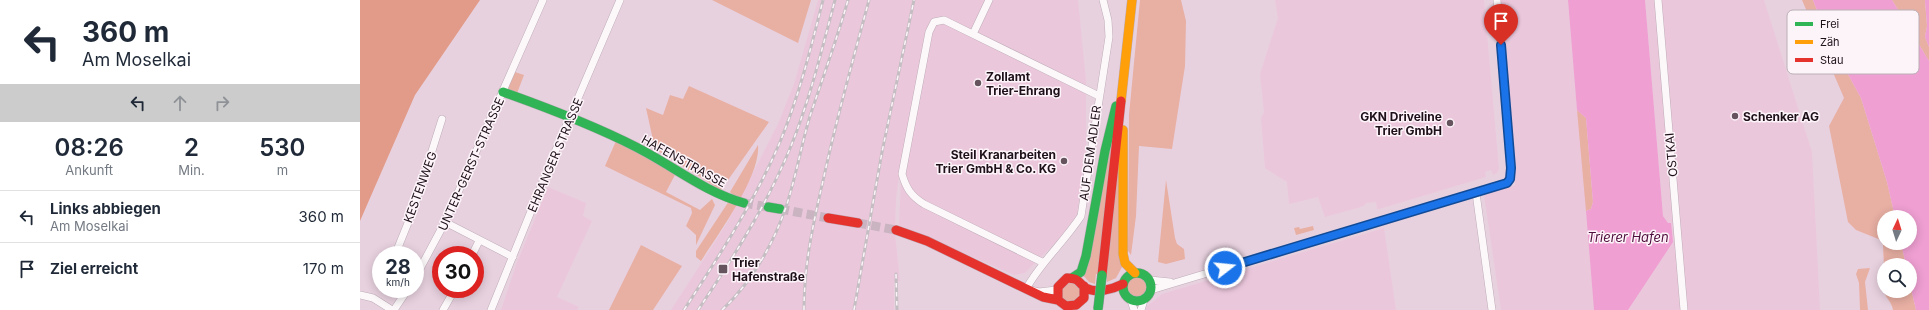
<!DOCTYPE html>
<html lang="de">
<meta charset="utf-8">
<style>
body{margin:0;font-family:Inter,sans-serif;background:#f6f6f7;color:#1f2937;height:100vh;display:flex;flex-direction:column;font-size:15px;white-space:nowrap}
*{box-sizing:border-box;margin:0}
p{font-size:13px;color:#747a83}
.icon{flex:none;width:22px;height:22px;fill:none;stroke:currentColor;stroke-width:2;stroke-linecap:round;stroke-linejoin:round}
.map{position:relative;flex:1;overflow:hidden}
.sheet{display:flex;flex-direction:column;background:#fff;width:360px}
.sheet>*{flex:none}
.top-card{background:#fff;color:#1f2937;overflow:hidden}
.needle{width:26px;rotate:4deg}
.buttons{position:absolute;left:1517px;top:210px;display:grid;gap:8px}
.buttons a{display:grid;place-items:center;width:40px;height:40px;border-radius:50%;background:#fff;box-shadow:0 2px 10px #0003;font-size:20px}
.speed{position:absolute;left:12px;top:246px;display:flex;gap:8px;font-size:20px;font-weight:700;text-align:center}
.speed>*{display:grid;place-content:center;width:52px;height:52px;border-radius:50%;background:#fff;box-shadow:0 2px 10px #0003;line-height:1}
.speed small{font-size:10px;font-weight:400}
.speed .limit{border:6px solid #d22;background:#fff;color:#111}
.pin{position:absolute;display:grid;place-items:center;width:34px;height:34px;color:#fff;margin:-41px -17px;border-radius:50% 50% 50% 0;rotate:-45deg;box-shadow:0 0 4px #0007}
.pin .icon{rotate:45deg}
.me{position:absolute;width:44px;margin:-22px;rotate:74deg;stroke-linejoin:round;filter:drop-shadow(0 0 3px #0008)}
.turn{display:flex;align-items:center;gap:14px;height:84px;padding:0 16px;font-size:18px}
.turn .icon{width:52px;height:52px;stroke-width:2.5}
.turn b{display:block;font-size:28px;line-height:34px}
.lanes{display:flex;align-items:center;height:38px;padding:0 16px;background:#0003;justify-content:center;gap:20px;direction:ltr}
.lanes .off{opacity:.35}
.eta{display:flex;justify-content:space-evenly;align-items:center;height:68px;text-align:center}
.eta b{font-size:24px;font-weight:600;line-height:28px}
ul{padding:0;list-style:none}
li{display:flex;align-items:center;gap:12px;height:52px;padding:0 16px;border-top:1px solid #e0e1e3}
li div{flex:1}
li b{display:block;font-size:15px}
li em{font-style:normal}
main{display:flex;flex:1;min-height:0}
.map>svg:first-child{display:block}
</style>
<main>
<section class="sheet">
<div class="top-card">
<div class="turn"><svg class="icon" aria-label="left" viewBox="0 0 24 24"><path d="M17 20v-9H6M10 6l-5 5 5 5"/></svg><div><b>360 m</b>Am Moselkai</div></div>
<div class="lanes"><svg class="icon" aria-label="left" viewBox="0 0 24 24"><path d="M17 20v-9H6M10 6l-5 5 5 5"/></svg><svg class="icon off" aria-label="ahead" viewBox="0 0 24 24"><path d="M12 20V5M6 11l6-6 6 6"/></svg><svg class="icon off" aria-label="right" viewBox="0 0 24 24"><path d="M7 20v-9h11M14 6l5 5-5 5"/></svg></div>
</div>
<div class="eta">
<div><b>08:26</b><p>Ankunft</p></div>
<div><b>2</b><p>Min.</p></div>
<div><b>530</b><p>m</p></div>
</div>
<ul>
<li><svg class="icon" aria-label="left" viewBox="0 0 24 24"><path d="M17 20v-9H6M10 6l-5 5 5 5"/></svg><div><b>Links abbiegen</b><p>Am Moselkai</p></div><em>360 m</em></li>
<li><svg class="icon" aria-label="arrive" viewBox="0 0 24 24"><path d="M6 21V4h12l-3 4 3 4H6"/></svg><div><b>Ziel erreicht</b></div><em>170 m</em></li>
</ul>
</section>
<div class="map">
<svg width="1569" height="310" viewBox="0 0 1569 310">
<rect width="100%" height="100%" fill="#e8d1df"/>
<path fill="#ebc7dc" d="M458,0H718L726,81V149L717,215L698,240L665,273L654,275L539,225L542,156L536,198L535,234L540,281L534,282V310H311L367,223L418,124L434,84Z
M915,0H1124L1139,169L1137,173L1133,175L1131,170L1125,172L1126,177L1019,209H1017L1016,202L1006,203L1005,205L1001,207L965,217L958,197L929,204L927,182L905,168L901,118L904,112L900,74L918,18Z
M1141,0H1208L1217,110L1226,118V211L1234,310H1141L1124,195L1155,185Z
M1285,0H1404L1452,152L1460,310H1268L1313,242L1308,223L1303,216Z
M188,187L226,203L223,216L232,221L197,297L219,307L217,310H141L156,265Z
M1024,228L1036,310H786V307L802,294Z"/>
<path fill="#e8afa3" d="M352,0H451L438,43Z
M780,0H821L826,21L825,66L812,149L779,146L776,216L771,255L768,251L769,115Z
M1442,0H1453L1467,36L1501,98L1527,182L1535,217H1524V243H1541L1546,265H1524V267L1523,245L1521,240L1496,230L1488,222L1469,126L1484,98Z
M1532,0H1565L1567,26L1565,37L1569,47V61Z
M155,72L164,75L156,96L148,88Z
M329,86L409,122L361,190L295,149L286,108L303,115L310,95L323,99Z
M1217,110L1226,118L1233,202L1231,209L1226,211Z
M754,128L738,274H736L735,284L729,282L722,274Z
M760,139L762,267L756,278L747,282L746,274Z
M256,141L316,173L306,192L340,210L352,199L355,205L336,245V235L326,226L332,213L331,208L245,166Z
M398,145C401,176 358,234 341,261L336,257V251L373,195L370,192Z
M806,180L815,238L817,244L824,249L825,259L806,264L798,262Z
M953,226L954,230L936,235L934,228L939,227L940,229Z
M281,245L322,266L293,310H249Z
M1510,268L1505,282L1508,310H1500L1499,283L1496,274L1498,269Z
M766 287a11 11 0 1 1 22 0a11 11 0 1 1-22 0Z
M707,283H715L722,293L713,303L702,299L700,290Z
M1550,284L1556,310H1533C1532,301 1524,298 1524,289V288V291H1550Z"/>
<path fill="#e19b88" d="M0,0H120L55,95L0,221Z"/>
<path fill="#ef9fd2" d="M1208,0H1285L1303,216L1308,223H1311L1313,242L1268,310H1234L1226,211L1231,209L1233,202L1226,118L1217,110Z
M1453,0H1532L1569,61V310H1556L1550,284V265H1546L1541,243H1550V217H1535L1527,182L1501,98L1467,36Z
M1565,0H1569V47L1565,37L1567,26Z"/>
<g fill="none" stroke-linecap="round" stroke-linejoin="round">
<path stroke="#cab4c1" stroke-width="9" stroke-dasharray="9 4.5" stroke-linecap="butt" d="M384,203L408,207
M420,209L468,218
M498,223L536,230"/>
<g stroke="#beacb7" stroke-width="8">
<path id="street" d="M1298,0L1324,310
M613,34L629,0
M1116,193L1132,310
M85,222L153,257
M35,255L54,208L82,119
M112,255L119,241
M684,263L564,204C551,196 546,188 542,174L569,32L574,22L584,20L739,96
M55,278L85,222L183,0
M790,280L810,282
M696,290L679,292L666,289C681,262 704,242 721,216L749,37L748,20L743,0
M791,290L1147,183L1150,179L1151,168L1137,0
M0,295L13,298L32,310
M771,300L774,310
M34,310L48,289
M83,310L95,289
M131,310L195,152L260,0
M781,310L784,300"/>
</g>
<g stroke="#beacb7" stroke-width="10">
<path id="fast" d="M143,92C188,108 233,125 276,147C312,165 344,192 384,203
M408,207L420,209
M763 287a14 14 0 1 1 28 0a14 14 0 1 1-28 0Z
M712,278L721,272L726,256L745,151L756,106"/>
</g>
<g stroke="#beacb7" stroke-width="10">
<path id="slow" d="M761,101L772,0
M763,130V254L765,263L775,273"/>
</g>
<g stroke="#beacb7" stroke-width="10">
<path id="jam" d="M468,218L498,223
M536,230L567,241L683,297L698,300
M742,275L761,101
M724,286V298L716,305L706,306L698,300V287L707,278C722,279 716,282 726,288C736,294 753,289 763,284"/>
</g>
<use href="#street" stroke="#fcf8fa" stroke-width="7"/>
<use href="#fast" stroke="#30b455" stroke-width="9"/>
<use href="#slow" stroke="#ff9f0a" stroke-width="9"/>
<use href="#jam" stroke="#e5322d" stroke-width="9"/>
<g stroke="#c4bec2" stroke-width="3">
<path id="rail" d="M536,274L537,310
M324,310C359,256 395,201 420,142C439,96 451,48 463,0
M338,310C373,258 407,205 431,146C450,99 462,49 475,0
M362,310C391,283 413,245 426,207C436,177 441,146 450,116C463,77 477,39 488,0
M444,310C444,265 453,224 463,181C476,120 493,60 509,0
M494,310L522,152L554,0"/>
</g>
<use href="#rail" stroke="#fdf4f9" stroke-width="1.5" stroke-dasharray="4.5" stroke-linecap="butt"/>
<g stroke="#9898a2" stroke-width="10" stroke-linecap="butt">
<path id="fast-bridge" d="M738,309L742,275"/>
</g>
<use href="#fast-bridge" stroke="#30b455" stroke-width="9"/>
</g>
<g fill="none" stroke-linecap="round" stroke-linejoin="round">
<g stroke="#114b97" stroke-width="10">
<path id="route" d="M865,268L1147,183L1150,179L1151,168L1141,45"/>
</g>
<use href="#route" stroke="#1a73e8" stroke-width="7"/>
</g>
<g fill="#65545e" stroke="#fdf4f9" stroke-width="1.5">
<circle cx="618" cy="83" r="4"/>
<circle cx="1375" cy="116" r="4"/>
<circle cx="1090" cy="123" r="4"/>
<circle cx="704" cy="161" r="4"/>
<rect x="358" y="264" width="10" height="10" rx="2"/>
</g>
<g text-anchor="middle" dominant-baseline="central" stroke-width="3" stroke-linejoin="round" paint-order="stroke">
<g font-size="12" font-weight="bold" fill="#1e1019" stroke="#fdf4f9" text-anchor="start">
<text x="626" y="76">Zollamt<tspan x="626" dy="14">Trier-Ehrang</tspan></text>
<text x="1082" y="116" text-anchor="end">GKN Driveline<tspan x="1082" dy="14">Trier GmbH</tspan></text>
<text x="1383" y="116">Schenker AG</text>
<text x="696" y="154" text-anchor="end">Steil Kranarbeiten<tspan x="696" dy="14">Trier GmbH &amp; Co. KG</tspan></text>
<text x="372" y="262">Trier<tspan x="372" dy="14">Hafenstraße</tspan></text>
</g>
<g font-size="12" fill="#1e1019" stroke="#fdf4f9">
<text transform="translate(730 153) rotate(-82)">AUF DEM ADLER</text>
<text transform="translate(195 155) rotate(-67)">EHRANGER STRASSE</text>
<text transform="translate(1311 155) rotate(-95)">OSTKAI</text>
<text transform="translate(324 161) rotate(29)">HAFENSTRASSE</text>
<text transform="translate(111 164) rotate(-66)">UNTER-GERST-STRASSE</text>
<text transform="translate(60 187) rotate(-70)">KESTENWEG</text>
</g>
<g font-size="13" font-style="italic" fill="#4e0d3b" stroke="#fdf4f9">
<text x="1268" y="237">Trierer Hafen</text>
</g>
</g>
<rect x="1427" y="10" width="132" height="64" rx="6" fill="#fdf4f9" stroke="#bab0b6" stroke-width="1"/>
<rect x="1435" y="22" width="18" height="4" fill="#30b455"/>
<rect x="1435" y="40" width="18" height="4" fill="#ff9f0a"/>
<rect x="1435" y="58" width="18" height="4" fill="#e5322d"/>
<g font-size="11" fill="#1e1019">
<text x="1460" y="28">Frei</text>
<text x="1460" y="46">Zäh</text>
<text x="1460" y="64">Stau</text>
</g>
</svg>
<div class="buttons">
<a><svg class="needle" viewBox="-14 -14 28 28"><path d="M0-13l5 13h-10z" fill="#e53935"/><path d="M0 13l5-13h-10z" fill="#747a83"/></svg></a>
<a><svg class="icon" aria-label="search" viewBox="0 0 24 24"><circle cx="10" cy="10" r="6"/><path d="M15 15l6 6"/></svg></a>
</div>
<div class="speed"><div>28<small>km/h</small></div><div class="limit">30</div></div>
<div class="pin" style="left:1141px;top:45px;background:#d93025"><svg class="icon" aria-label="arrive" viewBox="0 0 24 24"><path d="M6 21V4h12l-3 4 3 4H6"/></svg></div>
<svg class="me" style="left:865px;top:268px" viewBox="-20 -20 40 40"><circle r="17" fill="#1a73e8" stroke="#fff" stroke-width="3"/><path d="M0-11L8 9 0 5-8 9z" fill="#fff"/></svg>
</div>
</main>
